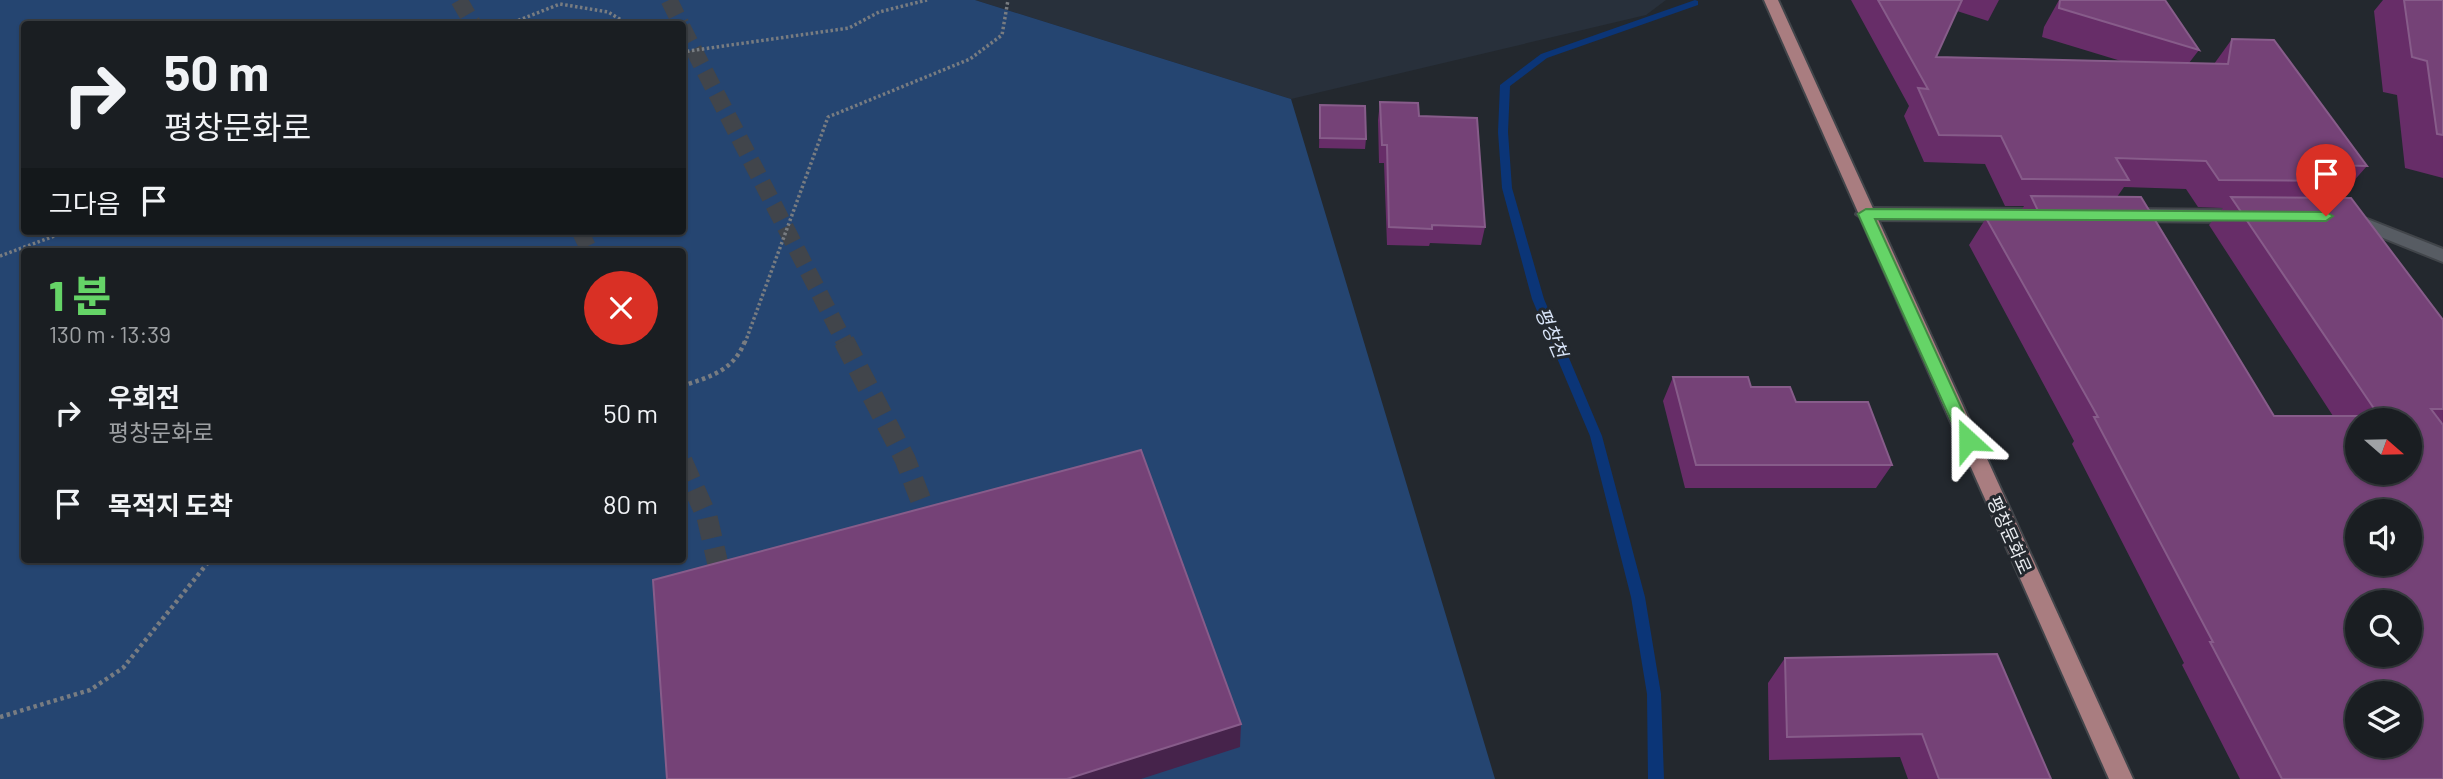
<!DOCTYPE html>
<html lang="ko">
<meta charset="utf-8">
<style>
body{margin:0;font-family:Barlow,"Noto Sans KR",sans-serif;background:#23272a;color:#f1f3f6;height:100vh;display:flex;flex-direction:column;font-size:26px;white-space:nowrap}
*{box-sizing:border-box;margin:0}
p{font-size:23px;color:#9fa2a5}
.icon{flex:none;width:38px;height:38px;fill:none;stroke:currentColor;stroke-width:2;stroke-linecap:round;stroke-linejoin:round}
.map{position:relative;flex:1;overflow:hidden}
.sheet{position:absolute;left:21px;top:248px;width:665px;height:315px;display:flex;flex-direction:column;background:#1a1e22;border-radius:7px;box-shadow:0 2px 5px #0004,0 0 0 2px #383c40}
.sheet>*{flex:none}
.banner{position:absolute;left:21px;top:21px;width:665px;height:214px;border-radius:7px;box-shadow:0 2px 5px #0004,0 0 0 2px #383c40;background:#1a1e22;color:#f1f3f6;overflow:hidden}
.needle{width:46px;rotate:110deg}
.controls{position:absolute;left:2345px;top:408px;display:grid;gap:14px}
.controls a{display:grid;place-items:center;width:77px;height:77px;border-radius:50%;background:#1a1e22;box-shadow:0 2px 5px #0004,0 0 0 2px #383c40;font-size:35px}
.pin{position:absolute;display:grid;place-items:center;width:60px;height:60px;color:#fff;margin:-72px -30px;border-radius:50% 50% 50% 0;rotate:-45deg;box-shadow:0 0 7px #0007}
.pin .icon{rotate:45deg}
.me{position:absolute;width:77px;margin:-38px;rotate:336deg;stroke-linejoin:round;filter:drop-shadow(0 0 5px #0008)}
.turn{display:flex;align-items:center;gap:24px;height:147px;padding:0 28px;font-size:32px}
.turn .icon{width:91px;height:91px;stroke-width:2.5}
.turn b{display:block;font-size:49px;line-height:60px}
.then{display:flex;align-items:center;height:66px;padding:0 28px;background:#0003;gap:14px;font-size:26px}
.round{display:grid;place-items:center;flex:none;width:74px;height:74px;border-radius:37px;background:#23272a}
.headline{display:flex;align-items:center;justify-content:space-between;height:119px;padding:0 28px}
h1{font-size:42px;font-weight:800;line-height:52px;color:#65d467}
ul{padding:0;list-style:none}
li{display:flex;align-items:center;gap:21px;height:91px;padding:0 28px}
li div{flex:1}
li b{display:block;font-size:26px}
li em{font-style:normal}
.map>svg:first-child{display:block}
</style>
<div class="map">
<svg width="2443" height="779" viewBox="0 0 2443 779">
<rect width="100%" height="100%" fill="#23282e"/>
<path fill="#28303b" d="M975,0H1666L1646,15L1291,99Z"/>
<path fill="#254571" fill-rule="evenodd" d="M0,0H975L1291,99L1495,779H0ZM24,24H682V231H24ZM24,252H682V560H24Z"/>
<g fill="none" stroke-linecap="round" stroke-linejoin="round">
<path fill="#0b3577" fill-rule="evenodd" d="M1695,0L1698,1V5L1547,58L1510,86L1508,132L1512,188L1544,299L1602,436L1645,597L1661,694L1664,779H1648L1647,694L1631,597L1590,436L1532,299L1502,188L1498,132L1500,85L1541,54Z"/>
<path stroke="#41454b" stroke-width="17" stroke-dasharray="17 8" stroke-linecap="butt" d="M459,0L473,24
M669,0L681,24
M682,27L845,343
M580,231L590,252"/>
<path stroke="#41454b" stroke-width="21" stroke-dasharray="21 10" stroke-linecap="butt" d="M844,341L905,459L933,532
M682,461L707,517L723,586"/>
<g stroke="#41454a" stroke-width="4">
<path id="service" d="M1865,208L2044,209L2053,215L2044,221L1865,220L1856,214Z
M2127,209L2240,210L2249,216L2240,222L2127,221L2118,215Z
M2347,211L2443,249V262L2341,221L2338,217L2341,213Z"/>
</g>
<g stroke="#41454a" stroke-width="4">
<path id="primary" d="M1764,0H1778L2133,779H2109Z"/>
</g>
<path stroke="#787c81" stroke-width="3.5" stroke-dasharray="2.5 2.5" stroke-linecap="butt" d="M509,24L560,4L608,12L628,24
M682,52L849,28L879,12L927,0
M0,256L68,231
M745,343L828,117L970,59L1002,35L1008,0"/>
<path stroke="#787c81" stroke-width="4.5" stroke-dasharray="3.5 3.5" stroke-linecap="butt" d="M682,386C709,377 734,371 745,341
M0,717L90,690L123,668L210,560"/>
<use href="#service" fill="#575c63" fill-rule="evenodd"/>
<use href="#primary" fill="#a97d80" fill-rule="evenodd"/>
</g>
<path fill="#672d68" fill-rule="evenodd" d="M1851,0H1999L1988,21L1957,11L1936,57L2121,61L2042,37L2044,27L2059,0H2165L2199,50L2189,63L2214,64L2232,39L2367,166L2343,193H2327L2322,198L2443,320V779H2240L2182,665L2184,663L2072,444L2074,441L1969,245L1986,218L2017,217L2024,206H2005L1985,164L1924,162L1904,116L1909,106ZM2124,187L2186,189L2198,207L2223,208L2209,225L2333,416H2274L2117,197Z
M2383,0H2443V178L2405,168L2397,95L2383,92L2374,11Z
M1380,102L1419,116L1485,227L1481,245L1430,243L1429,246L1387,245L1384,163H1379L1378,120Z
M1320,105L1366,139L1365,149L1319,148Z
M1673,377L1751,387L1796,402L1892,465L1876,488H1685L1663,401Z
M1785,658L2051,779H1908L1900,757L1769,760L1768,683Z"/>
<path fill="#46234b" d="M1241,724L1240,747L1141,779H1067Z"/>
<path fill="#754277" stroke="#875c8a" stroke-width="2" fill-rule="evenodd" d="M1878,0H1962L1936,57L2228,64L2232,39L2274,40L2367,166L2325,165L2337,181L2219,180L2206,161L2116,158L2129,180L2022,179L2001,136L1939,135L1918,88L1928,89Z
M2060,0H2165L2199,50L2059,8Z
M2404,0H2443V135L2437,134L2427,61L2412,57Z
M1380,102L1418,103L1419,116L1477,118L1485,227L1432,225V229L1389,227L1387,145H1382Z
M1320,105L1365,106L1366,139L1320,138Z
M2031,196L2141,197L2274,416H2379L2231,197L2351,198L2443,320V409H2431L2443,425V779H2282L2210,642H2213L2094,417H2098L1986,218L2041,217ZM2357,420H2410V472H2357ZM2357,511H2410V564H2357ZM2357,602H2410V654H2357ZM2357,693H2410V746H2357Z
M1673,377H1748L1751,387H1790L1796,402H1868L1892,465H1696Z
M1141,450L1241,724L1067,779H667L653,580Z
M1997,654L2051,779H1939L1922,734L1787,737L1785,658Z"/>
<path fill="#65d467" stroke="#428a43" stroke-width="2" d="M1866,209L2326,212L2333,216L2326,221L1875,219L1976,440L1974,445H1962L1960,440L1858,214Z"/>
<g text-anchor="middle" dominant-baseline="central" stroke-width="6" stroke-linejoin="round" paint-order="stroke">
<g font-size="18" fill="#e9ecf0" stroke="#23282e">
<text transform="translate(2010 535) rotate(66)">평창문화로</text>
</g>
<g font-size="19" font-style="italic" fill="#d8e4f8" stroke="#23282e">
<text transform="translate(1552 332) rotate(67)">평창천</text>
</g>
</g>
</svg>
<div class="controls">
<a><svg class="needle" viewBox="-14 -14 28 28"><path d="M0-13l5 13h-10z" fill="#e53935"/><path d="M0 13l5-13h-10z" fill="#9fa2a5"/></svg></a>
<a><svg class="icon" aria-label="sound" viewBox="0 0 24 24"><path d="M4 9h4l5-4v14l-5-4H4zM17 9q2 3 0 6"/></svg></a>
<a><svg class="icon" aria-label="search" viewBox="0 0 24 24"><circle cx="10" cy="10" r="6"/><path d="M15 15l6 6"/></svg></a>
<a><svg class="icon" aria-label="layers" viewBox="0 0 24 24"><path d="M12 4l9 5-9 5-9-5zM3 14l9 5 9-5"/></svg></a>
</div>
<div class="pin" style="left:2326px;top:216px;background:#d93025"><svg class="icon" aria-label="arrive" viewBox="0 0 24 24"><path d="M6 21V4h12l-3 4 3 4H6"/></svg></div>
<svg class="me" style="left:1968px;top:440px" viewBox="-20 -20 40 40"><path d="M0-17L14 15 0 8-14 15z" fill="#65d467" stroke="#fff" stroke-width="4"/></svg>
<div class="banner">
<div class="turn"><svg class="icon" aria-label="right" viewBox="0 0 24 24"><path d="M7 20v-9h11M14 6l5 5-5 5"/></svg><div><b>50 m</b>평창문화로</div></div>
<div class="then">그다음<svg class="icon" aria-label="arrive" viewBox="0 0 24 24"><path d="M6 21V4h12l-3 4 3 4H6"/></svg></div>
</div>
<section class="sheet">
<div class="headline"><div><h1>1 분</h1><p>130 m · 13:39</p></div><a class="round" style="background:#d93025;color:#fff"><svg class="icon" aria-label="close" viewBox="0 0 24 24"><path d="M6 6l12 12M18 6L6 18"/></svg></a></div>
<ul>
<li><svg class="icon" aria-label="right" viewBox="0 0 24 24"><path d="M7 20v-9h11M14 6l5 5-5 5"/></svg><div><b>우회전</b><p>평창문화로</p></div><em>50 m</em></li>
<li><svg class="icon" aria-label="arrive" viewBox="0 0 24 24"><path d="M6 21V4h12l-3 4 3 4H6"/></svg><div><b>목적지 도착</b></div><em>80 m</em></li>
</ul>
</section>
</div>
